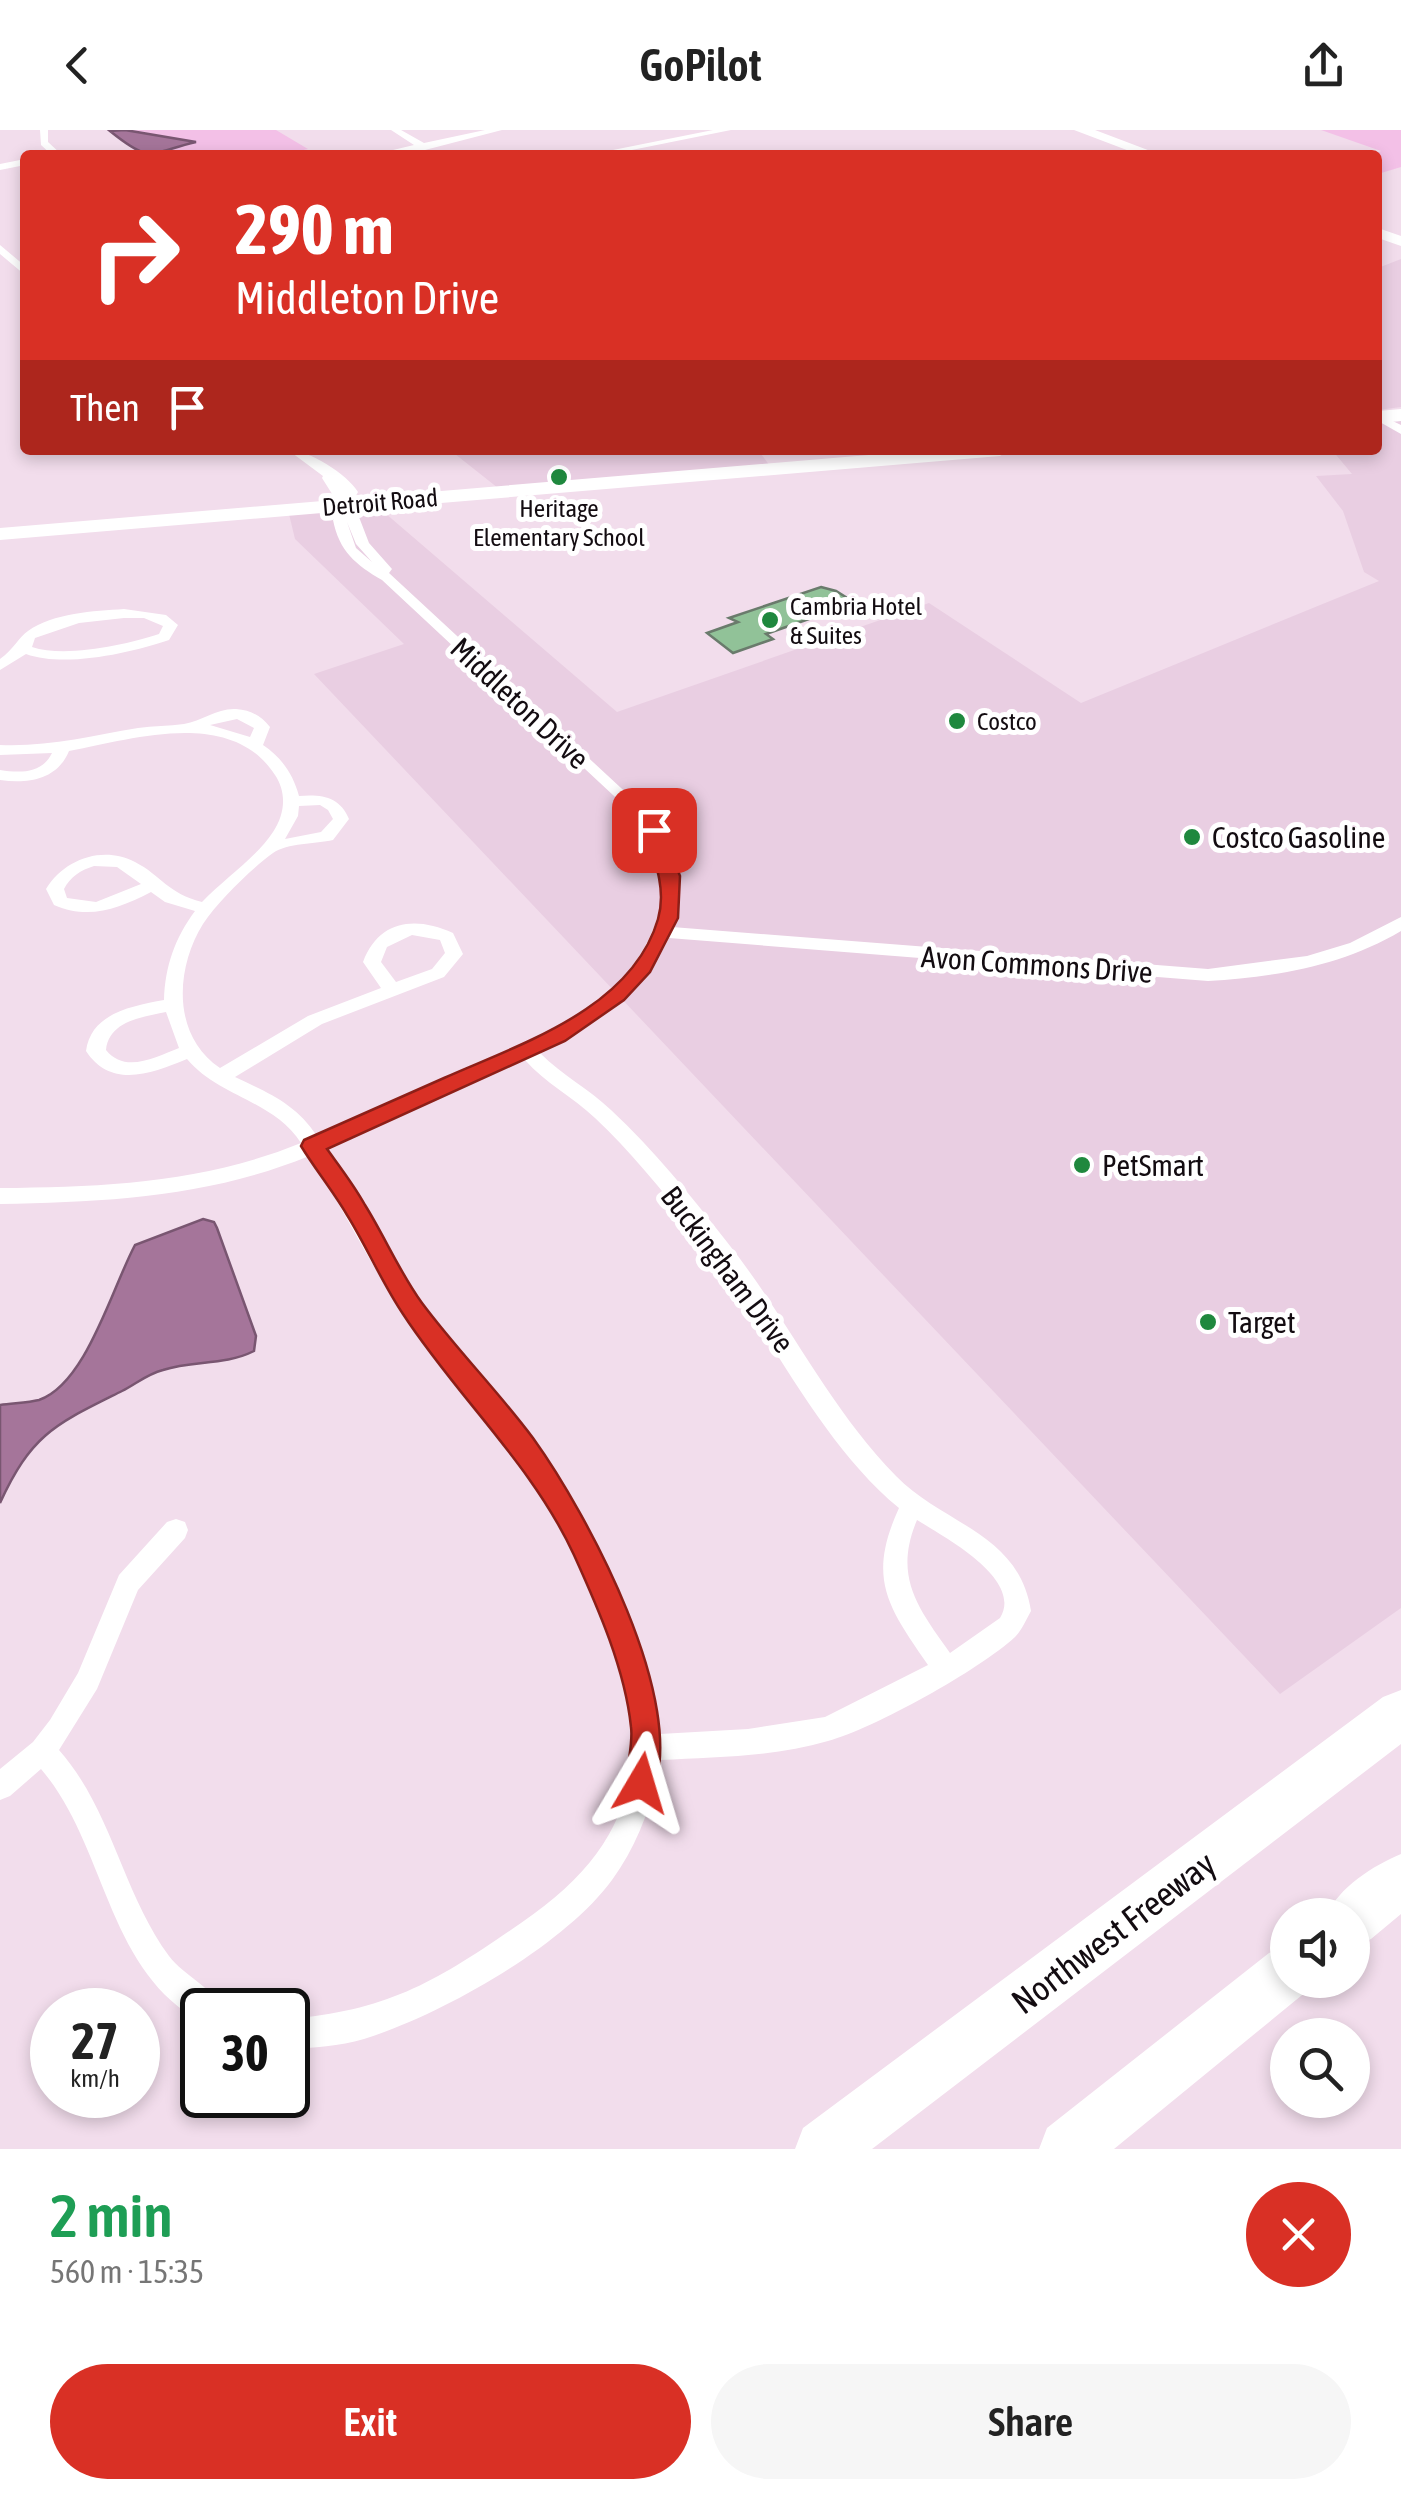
<!DOCTYPE html>
<meta charset="utf-8">
<style>
body{margin:0;font-family:"Asap Condensed",sans-serif;background:#f6f6f6;color:#222;height:100vh;display:flex;flex-direction:column;font-size:38px;white-space:nowrap}
*{box-sizing:border-box;margin:0}
p{font-size:32px;color:#767676}
.icon{flex:none;width:55px;height:55px;fill:none;stroke:currentColor;stroke-width:2;stroke-linecap:round;stroke-linejoin:round}
.map{position:relative;height:2019px;overflow:hidden}
.drawer{display:flex;flex-direction:column;background:#fff;flex:1}
.drawer>*{flex:none}
.guide{position:absolute;left:20px;top:20px;width:1362px;height:305px;border-radius:10px;box-shadow:0 5px 15px #0003;background:#d93025;color:#fff;overflow:hidden}
.controls{position:absolute;left:1270px;top:1768px;display:grid;gap:20px}
.controls a{display:grid;place-items:center;width:100px;height:100px;border-radius:50%;background:#fff;box-shadow:0 5px 15px #0003;font-size:50px}
.speed{position:absolute;left:30px;top:1858px;display:flex;gap:20px;font-size:50px;font-weight:700;text-align:center}
.speed>*{display:grid;place-content:center;width:130px;height:130px;border-radius:50%;background:#fff;box-shadow:0 5px 15px #0003;line-height:1}
.speed small{font-size:25px;font-weight:400}
.speed .limit{border:5px solid #111;border-radius:15px;background:#fff;color:#111}
.pin{position:absolute;display:grid;place-items:center;width:85px;height:85px;color:#fff;margin:-42px;border-radius:20px;box-shadow:0 5px 15px #0006}
.me{position:absolute;width:110px;margin:-55px;rotate:7deg;stroke-linejoin:round;filter:drop-shadow(0 0 8px #0008)}
.turn{display:flex;align-items:center;gap:35px;height:210px;padding:0 50px;font-size:45px}
.turn .icon{width:130px;height:130px;stroke-width:2.5}
.turn b{display:block;font-size:70px;line-height:85px}
.then{display:flex;align-items:center;height:95px;padding:0 50px;background:#0003;gap:20px;font-size:38px}
.round{display:grid;place-items:center;flex:none;width:105px;height:105px;border-radius:52px;background:#f6f6f6}
.overview{display:flex;align-items:center;justify-content:space-between;height:170px;padding:0 50px}
h1{font-size:60px;font-weight:600;line-height:75px;color:#1e9e55}
.primary-button{display:flex;gap:20px;margin-top:auto;padding:20px 50px}
.primary-button a{flex:1;height:115px;border-radius:60px;background:#d93025;color:#fff;font-size:40px;font-weight:600;line-height:115px;text-align:center}
.primary-button a+a{background:#f6f6f6;color:#222}
header{display:flex;justify-content:space-between;align-items:center;height:130px;padding:0 50px;background:#fff;font-size:45px;font-weight:600}
.map>svg:first-child{display:block}
</style>
<header><svg class="icon" aria-label="back" viewBox="0 0 24 24"><path d="M15 5l-7 7 7 7"/></svg>GoPilot<svg class="icon" aria-label="share" viewBox="0 0 24 24"><path d="M12 15V3M7 8l5-5 5 5M5 13v7h14v-7"/></svg></header>
<div class="map">
<svg width="1401" height="2019" viewBox="0 0 1401 2019">
<rect width="100%" height="100%" fill="#f2ddec"/>
<path fill="#e9cee2" d="M1401,129V277L1378,280V138Z
M1401,291V1478L1280,1564L314,544L404,514L295,409L289,384L378,377L617,582L929,473L1081,573L1379,451L1364,442L1343,381L1316,346L1352,344L1332,320H1378V293Z
M450,320H758L770,336L498,358Z"/>
<path fill="#f3c0e7" d="M114,0H276L308,19L281,25H139Z
M1321,0H1401V37L1378,44V25H1373L1381,21Z"/>
<path fill="#a5759a" stroke="#795671" stroke-width="2.5" d="M125,0L196,12C149,23 152,35 110,1Z
M203,1089L214,1092L217,1098L256,1206L254,1221C224,1236 194,1230 163,1240C147,1244 136,1254 122,1261C56,1294 32,1303 0,1373V1275C12,1273 27,1273 39,1270C86,1254 112,1158 135,1115Z"/>
<path fill="#91c298" stroke="#6a7b6c" stroke-width="2.5" d="M821,457L836,461L855,473L766,504L773,509L733,523L707,503L738,492L729,488Z"/>
<g fill="none" stroke-linecap="round" stroke-linejoin="round">
<path fill="#fff" fill-rule="evenodd" d="M40,0H48V12L62,25H52L41,15Z
M391,0H401L424,13L485,0H502L425,20L372,25L414,15Z
M713,0H731L607,25H588Z
M25,29V35L0,40V34Z
M0,115L25,136V145L0,124Z
M1378,284L1401,295V304L1378,291Z
M288,320C309,320 347,344 358,362L351,375L352,385L359,387L369,413L392,439L389,443L648,683C675,720 684,753 672,797L1208,839L1307,826L1350,813L1401,787V801C1342,836 1276,847 1208,851L669,808C642,864 593,894 540,923C562,945 589,959 611,980C654,1020 691,1066 727,1112C787,1187 828,1277 896,1346C944,1395 1019,1403 1031,1481C1026,1490 1022,1500 1015,1507C979,1540 875,1598 828,1611C774,1627 715,1627 660,1630C653,1673 638,1714 612,1750C564,1816 441,1885 364,1909C339,1916 314,1918 288,1919V1889C389,1881 439,1850 521,1793C646,1708 653,1617 601,1484C579,1428 551,1373 516,1324C482,1276 441,1235 407,1188C370,1136 344,1078 309,1026C209,1067 107,1072 0,1074V1058C104,1057 203,1053 301,1013C273,970 219,967 187,929C151,944 111,959 86,921C91,883 132,876 164,870C165,836 175,808 195,781L165,772L151,762C118,779 89,790 54,775L46,759C64,729 103,715 135,732C162,746 167,763 202,772C225,748 255,729 273,702C285,684 287,663 275,645C231,577 133,609 69,621C57,650 28,654 0,650V640C20,643 42,644 52,623L0,625V615C48,617 90,606 138,598C153,596 169,596 184,594C202,591 217,578 236,579C251,580 261,586 270,597L263,615C282,628 293,644 299,666C322,664 340,667 349,689L333,710C316,714 287,713 273,723C251,739 218,771 203,794C175,839 172,906 220,938L308,886L381,858L363,832C379,790 415,786 453,803L463,824L444,847L322,894L235,947C269,963 296,974 317,1006C354,990 391,972 429,957C515,920 629,884 658,785C669,745 653,710 628,679L382,450C356,435 339,421 333,390L339,385L342,368L334,367L322,348L323,346ZM347,392L356,414L372,432L356,418ZM237,589L254,598L250,607L210,595ZM320,675L328,680L333,689L321,702L285,709L298,686L299,676ZM94,736L117,737L141,754L96,772L67,768L64,759C70,747 81,740 94,736ZM412,805L440,810L445,823L432,839L396,852L381,832L387,817ZM166,882L179,918C156,927 125,944 106,920C109,891 142,887 166,882ZM525,930C545,953 573,967 595,988C630,1021 661,1059 691,1097C761,1184 814,1308 899,1378C867,1448 887,1476 928,1535L825,1587L748,1599L660,1604L652,1556L638,1513L616,1460L574,1375L533,1311L407,1154L326,1019ZM917,1390C944,1407 1024,1449 1000,1488L950,1523C918,1478 893,1447 917,1390Z
M124,479L166,485L178,495L169,510C130,523 65,538 26,524L0,540V529C14,519 19,507 28,501C53,483 94,481 124,479ZM124,488H144L163,496L159,504C126,515 65,528 32,517L35,508L79,493Z
M176,1389L185,1392L188,1400L185,1408L138,1460L97,1559L59,1620C112,1680 122,1762 169,1826C184,1846 216,1860 224,1880H202V1892C106,1841 107,1716 41,1639L10,1666L0,1670V1639L33,1612L50,1590L78,1543L119,1445L167,1392Z"/>
<path fill="#fff" fill-rule="evenodd" d="M1074,0H1095L1161,25H1140Z
M1378,98L1401,106V116L1378,108Z
M1401,279V291L1378,293V281Z
M928,320H1010L1000,326L0,410V398Z"/>
<path fill="#fff" fill-rule="evenodd" d="M1401,1560V1614L872,2019H795L803,1998L1383,1567Z
M1401,1724V1784L1371,1809L1352,1817V1785H1327C1338,1758 1374,1735 1401,1724Z
M1288,1815V1850H1312L1307,1861L1114,2019H1039L1047,1998L1269,1823Z"/>
</g>
<path fill="#d93025" stroke="#8d1f18" stroke-width="2.5" d="M654,694L663,700L680,746L678,788L650,842L624,870L565,911L327,1019C340,1037 354,1055 365,1075C385,1107 400,1143 422,1173C457,1220 498,1261 533,1308C587,1383 690,1574 652,1664L641,1668L630,1664C622,1645 634,1619 631,1597C625,1539 598,1478 574,1425C532,1334 457,1267 403,1184C382,1153 367,1117 347,1085C333,1061 315,1039 301,1016L304,1010C351,989 398,968 444,948C520,914 632,879 658,789C667,758 654,729 644,700Z"/>
<g fill="#1f883e" stroke="#fff" stroke-width="4">
<circle cx="559" cy="347" r="10"/>
<circle cx="770" cy="490" r="10"/>
<circle cx="957" cy="591" r="10"/>
<circle cx="1192" cy="707" r="10"/>
<circle cx="1082" cy="1035" r="10"/>
<circle cx="1208" cy="1192" r="10"/>
</g>
<g text-anchor="middle" dominant-baseline="central" stroke-width="10" stroke-linejoin="round" paint-order="stroke">
<g font-size="25" fill="#130c11" stroke="#fff">
<text transform="translate(380 372) rotate(-5)">Detroit Road</text>
</g>
<g font-size="25" fill="#130c11" stroke="#fff" text-anchor="start">
<text x="559" y="378" text-anchor="middle">Heritage<tspan x="559" dy="29">Elementary School</tspan></text>
<text x="790" y="476">Cambria Hotel<tspan x="790" dy="29">&amp; Suites</tspan></text>
<text x="977" y="591">Costco</text>
</g>
<g font-size="30" fill="#130c11" stroke="#fff">
<text transform="translate(520 573) rotate(43)">Middleton Drive</text>
<text transform="translate(1037 834) rotate(4)">Avon Commons Drive</text>
<text transform="translate(728 1139) rotate(53)">Buckingham Drive</text>
</g>
<g font-size="30" fill="#130c11" stroke="#fff" text-anchor="start">
<text x="1212" y="707">Costco Gasoline</text>
<text x="1102" y="1035">PetSmart</text>
<text x="1228" y="1192">Target</text>
</g>
<g font-size="35" fill="#130c11" stroke="#fff">
<text transform="translate(1113 1802) rotate(-37)">Northwest Freeway</text>
</g>
</g>
</svg>
<div class="controls">
<a><svg class="icon" aria-label="sound" viewBox="0 0 24 24"><path d="M4 9h4l5-4v14l-5-4H4zM17 9q2 3 0 6"/></svg></a>
<a><svg class="icon" aria-label="search" viewBox="0 0 24 24"><circle cx="10" cy="10" r="6"/><path d="M15 15l6 6"/></svg></a>
</div>
<div class="speed"><div>27<small>km/h</small></div><div class="limit">30</div></div>
<div class="pin" style="left:654px;top:700px;background:#d93025"><svg class="icon" aria-label="arrive" viewBox="0 0 24 24"><path d="M6 21V4h12l-3 4 3 4H6"/></svg></div>
<svg class="me" style="left:641px;top:1653px" viewBox="-20 -20 40 40"><path d="M0-17L14 15 0 8-14 15z" fill="#d93025" stroke="#fff" stroke-width="4"/></svg>
<div class="guide">
<div class="turn"><svg class="icon" aria-label="right" viewBox="0 0 24 24"><path d="M7 20v-9h11M14 6l5 5-5 5"/></svg><div><b>290 m</b>Middleton Drive</div></div>
<div class="then">Then<svg class="icon" aria-label="arrive" viewBox="0 0 24 24"><path d="M6 21V4h12l-3 4 3 4H6"/></svg></div>
</div>
</div>
<section class="drawer">
<div class="overview"><div><h1>2 min</h1><p>560 m · 15:35</p></div><a class="round" style="background:#d93025;color:#fff"><svg class="icon" aria-label="close" viewBox="0 0 24 24"><path d="M6 6l12 12M18 6L6 18"/></svg></a></div>
<div class="primary-button"><a>Exit</a><a>Share</a></div>
</section>
